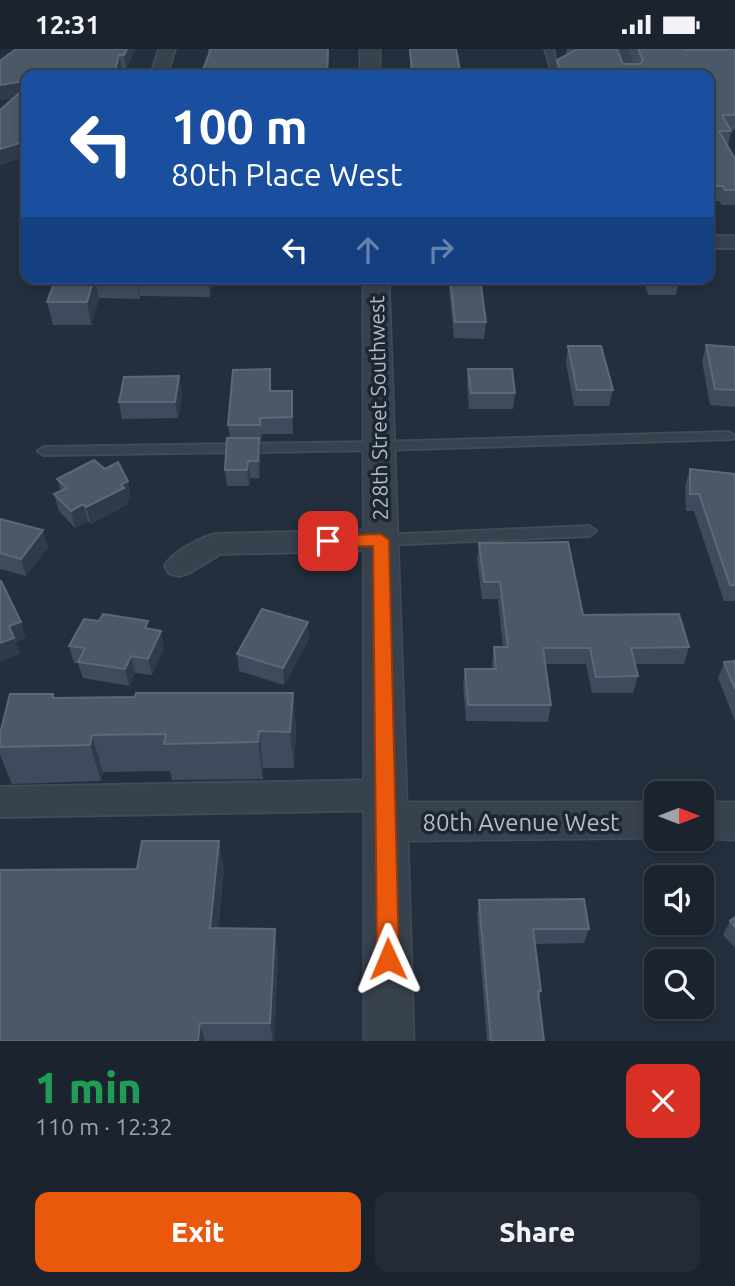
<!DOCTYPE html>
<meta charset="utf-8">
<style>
body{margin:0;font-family:Ubuntu,sans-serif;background:#242b36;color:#f1f3f6;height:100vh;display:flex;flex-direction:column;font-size:26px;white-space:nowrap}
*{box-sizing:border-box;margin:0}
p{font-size:23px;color:#a0a4aa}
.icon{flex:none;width:38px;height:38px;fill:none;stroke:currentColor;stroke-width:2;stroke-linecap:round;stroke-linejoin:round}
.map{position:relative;height:992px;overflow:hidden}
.sheet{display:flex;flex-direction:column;background:#1b232e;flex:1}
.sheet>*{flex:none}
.guide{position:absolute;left:21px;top:21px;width:693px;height:214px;border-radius:14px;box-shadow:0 4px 10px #0003,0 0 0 2px #39404a;background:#1a4fa0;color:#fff;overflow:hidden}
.needle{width:46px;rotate:90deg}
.controls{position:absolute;left:644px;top:732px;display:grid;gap:14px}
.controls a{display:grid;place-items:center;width:70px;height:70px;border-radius:14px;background:#1b232e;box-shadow:0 4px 10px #0003,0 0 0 2px #39404a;font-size:35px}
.pin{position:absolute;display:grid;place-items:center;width:60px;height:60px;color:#fff;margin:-30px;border-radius:14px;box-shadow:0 4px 10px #0006}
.me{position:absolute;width:77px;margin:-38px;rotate:359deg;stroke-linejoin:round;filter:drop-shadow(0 0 5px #0008)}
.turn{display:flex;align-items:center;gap:24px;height:147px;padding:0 35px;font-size:32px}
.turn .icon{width:91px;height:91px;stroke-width:2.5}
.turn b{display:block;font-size:49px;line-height:60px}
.lanes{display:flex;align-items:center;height:66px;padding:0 35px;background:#0003;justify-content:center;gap:35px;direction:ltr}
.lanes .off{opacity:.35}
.round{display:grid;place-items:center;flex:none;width:74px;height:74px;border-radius:14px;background:#242b36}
.overview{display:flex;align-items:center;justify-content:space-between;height:119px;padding:0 35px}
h1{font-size:42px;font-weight:800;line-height:52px;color:#1e9e55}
.action{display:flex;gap:14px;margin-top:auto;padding:14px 35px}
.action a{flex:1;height:80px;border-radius:14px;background:#ea580c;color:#fff;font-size:28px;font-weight:800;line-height:80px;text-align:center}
.action a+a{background:#242b36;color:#f1f3f6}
.status{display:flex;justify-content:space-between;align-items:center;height:49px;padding:0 35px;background:#1b232e;direction:ltr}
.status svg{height:19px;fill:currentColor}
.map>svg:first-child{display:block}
</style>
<div class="status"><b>12:31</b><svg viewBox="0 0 49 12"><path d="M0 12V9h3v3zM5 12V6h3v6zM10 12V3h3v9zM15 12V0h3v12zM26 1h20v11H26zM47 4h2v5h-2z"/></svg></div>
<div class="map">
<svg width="735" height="992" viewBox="0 0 735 992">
<rect width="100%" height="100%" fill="#242f3e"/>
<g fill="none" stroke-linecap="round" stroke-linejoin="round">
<g stroke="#414a57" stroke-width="4">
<path id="service" d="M545,0H553L558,22L551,20Z
M729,383L735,387L733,390L380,401L44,406L38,402L44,398L380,393Z
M589,477L596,482L589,487L381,496L374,491L381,486Z"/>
</g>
<g stroke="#414a57" stroke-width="4">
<path id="minor" d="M159,0H175L167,26H151Z
M612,0H628L638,26H622Z
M709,187H735V199H709Z
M381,481L391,484L395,491L391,498L381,501L220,505L189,524L179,527L169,524L165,517C173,502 199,490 215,485Z
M385,731L397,735L402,746L397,757L385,761L0,768V738Z"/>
</g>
<g stroke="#414a57" stroke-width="3">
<path id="tertiary" d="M360,0H380V26H360Z
M363,229H389L407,753H656V789H662L408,792L414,992H364Z
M702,753H735V791L696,789H702Z"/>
</g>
<use href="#service" fill="#38414e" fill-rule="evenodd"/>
<use href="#minor" fill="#38414e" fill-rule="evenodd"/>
<use href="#tertiary" fill="#38414e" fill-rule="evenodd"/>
</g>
<path fill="#3f4b5c" d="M16,0H135L126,20H122L120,26H26V107L0,116V61L14,49L0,51V12Z
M208,0H329L328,26H201L208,7Z
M409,0H456L460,21L471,26H411Z
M567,0H617L623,15H636L630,0H684L685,1H687L686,0H735V81H730L731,82L728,97L735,110V156H722L719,152H713L709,143V26H556L557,11L566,6Z
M56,229H213L210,248L140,247V250L99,249L91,276H53L47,253Z
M448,229H480L486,273L484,290L454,289Z
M643,229H680L676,246H648Z
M706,296L735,298V358L710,356L702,312Z
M568,297L613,341L609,357H574L566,314Z
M468,320L515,344L513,360H469L467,336Z
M271,336V342L293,358V385H262L261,392H259L261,405L259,429H250L249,437H227L225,421L230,389L228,376Z
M182,344L178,369L122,370L119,353Z
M690,420L735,425V552H724L694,462H686L685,437Z
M57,430L131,449L127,451L128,455L91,475L88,472L75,479L59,462L54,445L61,442Z
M0,470L48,498L26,527L0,520Z
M479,494L583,566L689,598L684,615H635L638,627L633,644H592L586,615H545L551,656L548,673L466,672L463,636L465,620H492V615L494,598H503L498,550H482L477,510Z
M150,580L164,598L152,626L135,624L129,637L83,629L78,614H74L69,597Z
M309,590L284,636L239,622L237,605Z
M735,612V672L718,629L724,613Z
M293,644L296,682L294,719H263V730L172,731L170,722L103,723L101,732L12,735L0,706V685L55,649Z
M224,820L218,879L278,906L274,992H0Z
M479,851L589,880L584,894L535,895L541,942L539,949L544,992H487L477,866Z
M735,868V899L723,886L730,872Z"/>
<path fill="#2f3b4b" d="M127,0H135L126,20L124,6Z
M119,6L122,20L120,26H114Z
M26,32V47L0,51V36Z
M25,92L26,107L0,116V100Z
M94,229H95L99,249L91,276L87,253Z
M136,229H137L140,247V250Z
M208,229H213L210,248Z
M179,327L182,344L178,369L175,353Z
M292,342L293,358V385L292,368Z
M259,389L261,405L259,429L258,412Z
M248,412L250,429L249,437L247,421Z
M128,432L131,449L127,451L128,455L91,475L86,458Z
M83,455L88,472L75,479L71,462Z
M43,481L48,498L26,527L21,510Z
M21,573L26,589L16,593L20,605L0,613V594L9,577Z
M308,573L309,590L284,636L283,619Z
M161,582L164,598L152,626L148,610Z
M131,607L135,624L129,637L125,620Z
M293,644L296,682L294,719L290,683Z
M259,682L263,719V730L258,693Z
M92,686L103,723L101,732L90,696Z
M219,792L224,820L216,905L210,879Z
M275,880L278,906L274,992H273L270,974Z
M200,974L205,992H198Z"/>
<path fill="#4b5868" stroke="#5c6777" stroke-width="2" d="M16,0H127L124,6H119L114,26H26V32L0,36V12Z
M211,0H328L327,26H277V20H237L235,26H201Z
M410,0H456L460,21L471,26H415V23H412Z
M578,0H617L623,15H640L643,11L638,0H684L685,1H728L729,0H735V66H722L731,82H719L735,110V141H725L723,137H717L709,121V26H561L557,11Z
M26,38V92L0,100V61Z
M56,229H94L87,253H47Z
M450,229H480L486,273H455Z
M706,296L735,298V341L715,340Z
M568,297H601L613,341H577Z
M270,320V342H292V368L260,369V376H228L233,321Z
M468,320H512L515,344H471Z
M179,327L175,353H119L124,328Z
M227,389H259L258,412H248L247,421H225Z
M94,411L105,420L118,413L128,432L121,436L124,439L86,458L83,455L71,462L54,445L67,439L57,430Z
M690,420L735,425V536H730L699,445H690Z
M0,470L43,481L21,510L0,504Z
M568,493L583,566L679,565L689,598L631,599L638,627L596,628L590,599H543L551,656H468L465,620H496L494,598H508L500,533H484L479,494Z
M1,532L21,573L9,577L14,589L0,594V533Z
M262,560L308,573L283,619L237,605Z
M103,565L148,572L145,579L161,582L148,610L131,607L125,620L78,613L85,599L69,597L84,570L99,572Z
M735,612V640L724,613Z
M136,644H293L290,683L259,682L258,693L164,695L166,685L92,686L90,696L0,698V685L10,645H53V649L135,648Z
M142,792H219L210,879L275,880L270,974H200L198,992H0V821L137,820Z
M584,850L589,880H533L541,942H538L544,992H491L479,851Z
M735,868V878L730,872Z"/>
<path fill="#ea580c" stroke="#983908" stroke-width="2" d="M381,485L389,491L399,910L396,918L388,921L380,918L377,910L373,497L328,498L320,492L328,487Z"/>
<g text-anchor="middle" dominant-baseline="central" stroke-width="7" stroke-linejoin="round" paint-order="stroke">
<g font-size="21" fill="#b4bcc9" stroke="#1d2633">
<text transform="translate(378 359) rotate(-91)">228th Street Southwest</text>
</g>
<g font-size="24" fill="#b4bcc9" stroke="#1d2633">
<text x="521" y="773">80th Avenue West</text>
</g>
</g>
</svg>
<div class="controls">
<a><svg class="needle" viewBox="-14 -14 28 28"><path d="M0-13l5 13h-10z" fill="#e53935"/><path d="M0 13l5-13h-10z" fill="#a0a4aa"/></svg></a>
<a><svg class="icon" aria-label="sound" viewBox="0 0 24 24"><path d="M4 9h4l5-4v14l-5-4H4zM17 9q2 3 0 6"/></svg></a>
<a><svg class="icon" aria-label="search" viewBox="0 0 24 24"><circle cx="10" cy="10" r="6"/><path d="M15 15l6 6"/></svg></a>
</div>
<div class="pin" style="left:328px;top:492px;background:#d93025"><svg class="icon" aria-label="arrive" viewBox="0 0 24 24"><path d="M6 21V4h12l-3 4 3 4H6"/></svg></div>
<svg class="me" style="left:388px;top:910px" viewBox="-20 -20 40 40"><path d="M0-17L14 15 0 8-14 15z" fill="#ea580c" stroke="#fff" stroke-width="4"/></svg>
<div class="guide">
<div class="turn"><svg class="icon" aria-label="left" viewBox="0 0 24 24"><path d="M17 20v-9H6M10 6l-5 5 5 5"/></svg><div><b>100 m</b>80th Place West</div></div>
<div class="lanes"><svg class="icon" aria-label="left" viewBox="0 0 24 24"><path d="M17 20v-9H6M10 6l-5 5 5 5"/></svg><svg class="icon off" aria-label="ahead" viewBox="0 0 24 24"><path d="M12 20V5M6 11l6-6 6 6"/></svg><svg class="icon off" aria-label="right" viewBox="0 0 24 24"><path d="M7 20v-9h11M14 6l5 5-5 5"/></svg></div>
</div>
</div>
<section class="sheet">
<div class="overview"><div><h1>1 min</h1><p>110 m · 12:32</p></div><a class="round" style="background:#d93025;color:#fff"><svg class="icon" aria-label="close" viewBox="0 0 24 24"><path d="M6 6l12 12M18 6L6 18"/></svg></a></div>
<div class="action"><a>Exit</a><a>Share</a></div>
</section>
